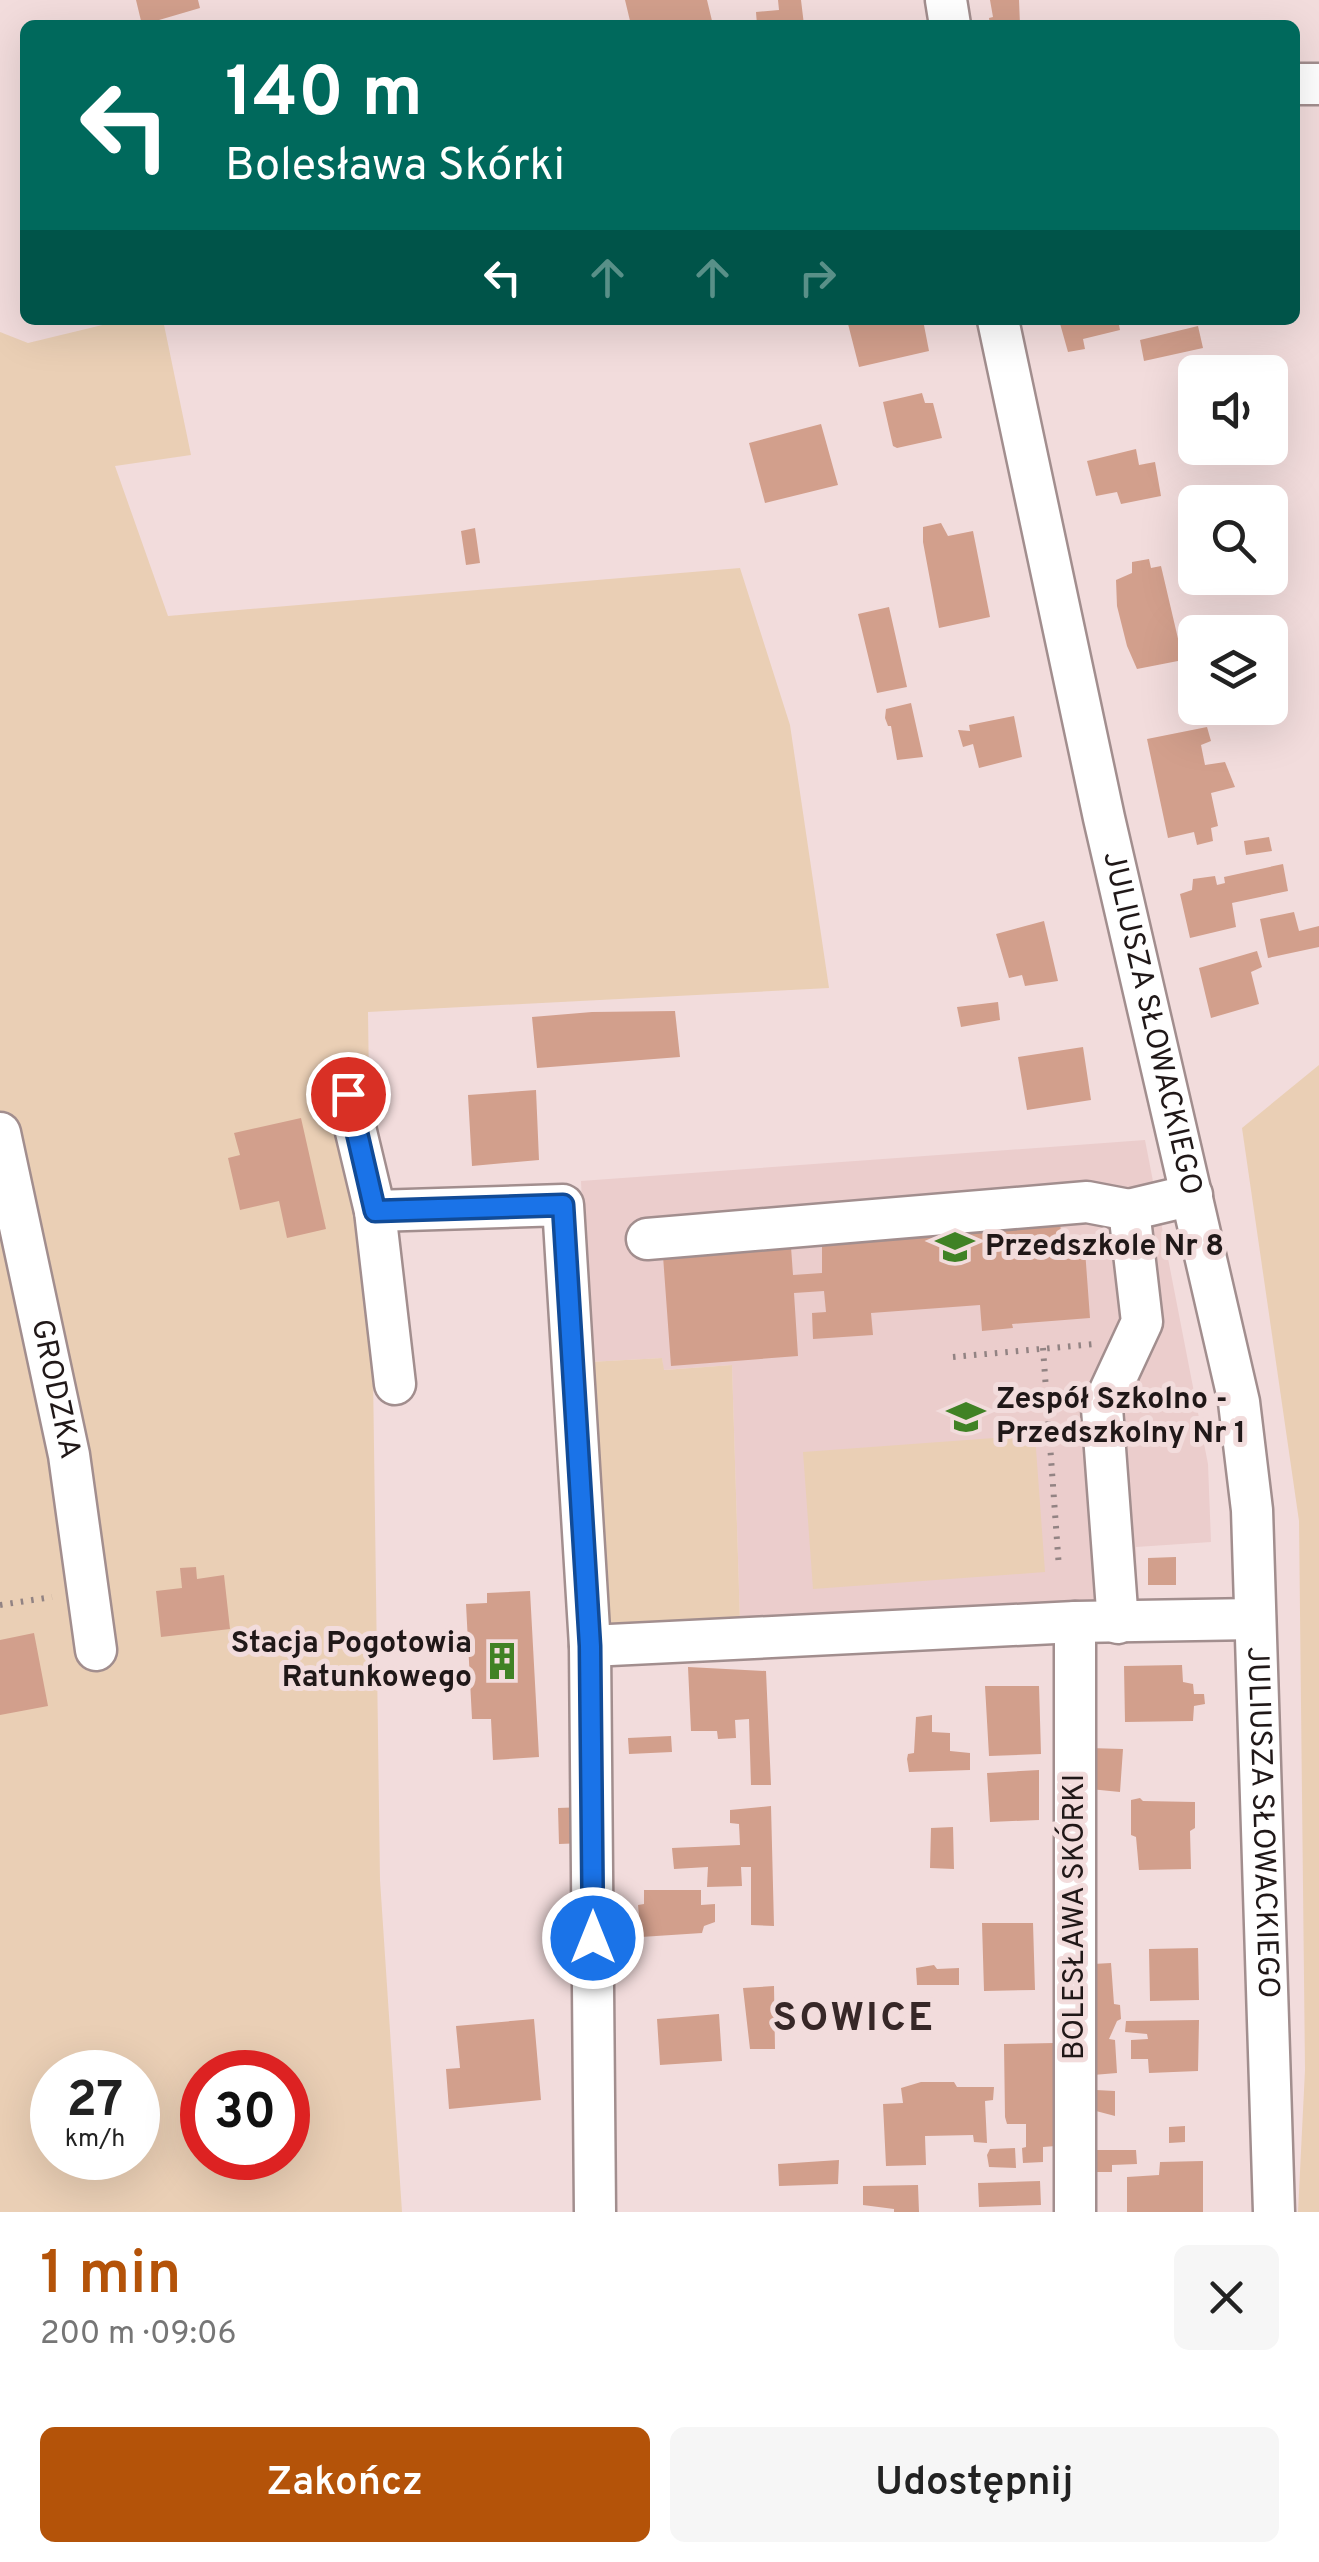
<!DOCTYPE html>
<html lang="pl">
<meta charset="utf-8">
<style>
body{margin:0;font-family:Overpass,sans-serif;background:#f6f6f6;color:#222;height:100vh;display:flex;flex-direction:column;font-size:38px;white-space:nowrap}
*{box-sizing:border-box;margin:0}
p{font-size:32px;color:#767676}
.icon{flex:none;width:55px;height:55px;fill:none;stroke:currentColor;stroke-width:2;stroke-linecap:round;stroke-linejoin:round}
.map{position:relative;height:2212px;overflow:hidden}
.drawer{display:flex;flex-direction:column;background:#fff;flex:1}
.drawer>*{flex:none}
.top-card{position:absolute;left:20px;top:20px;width:1280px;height:305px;border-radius:15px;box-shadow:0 10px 40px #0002;background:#00695c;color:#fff;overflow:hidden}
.buttons{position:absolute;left:1178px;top:355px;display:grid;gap:20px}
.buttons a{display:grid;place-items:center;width:110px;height:110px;border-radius:15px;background:#fff;box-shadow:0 10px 40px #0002;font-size:50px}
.speed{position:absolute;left:30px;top:2050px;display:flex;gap:20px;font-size:50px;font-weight:700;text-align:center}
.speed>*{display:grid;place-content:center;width:130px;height:130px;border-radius:50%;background:#fff;box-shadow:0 10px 40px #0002;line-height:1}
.speed small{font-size:25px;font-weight:400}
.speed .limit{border:15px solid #d22;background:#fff;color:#111}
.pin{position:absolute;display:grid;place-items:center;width:85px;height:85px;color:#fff;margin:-42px;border:5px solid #fff;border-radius:50%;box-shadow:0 2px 10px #0007}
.me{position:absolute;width:110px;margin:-55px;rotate:0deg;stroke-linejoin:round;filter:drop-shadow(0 0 8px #0008)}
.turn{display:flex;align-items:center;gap:35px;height:210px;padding:0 40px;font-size:45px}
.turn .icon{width:130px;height:130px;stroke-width:2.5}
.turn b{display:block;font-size:70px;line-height:85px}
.lanes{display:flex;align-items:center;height:95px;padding:0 40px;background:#0003;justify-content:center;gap:50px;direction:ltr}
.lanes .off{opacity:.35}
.round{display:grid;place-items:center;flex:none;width:105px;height:105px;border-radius:15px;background:#f6f6f6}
.headline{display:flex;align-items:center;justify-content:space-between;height:170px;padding:0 40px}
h1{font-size:60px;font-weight:600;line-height:75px;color:#b45309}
.cta{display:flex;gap:20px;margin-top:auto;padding:20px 40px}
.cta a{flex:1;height:115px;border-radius:15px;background:#b45309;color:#fff;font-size:40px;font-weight:600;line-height:115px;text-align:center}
.cta a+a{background:#f6f6f6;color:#222}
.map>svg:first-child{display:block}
</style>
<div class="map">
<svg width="1319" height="2212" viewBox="0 0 1319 2212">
<rect width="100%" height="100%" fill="#f2dcdc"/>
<path fill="#ebcdcc" d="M1145,1140L1208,1464L1211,1542L1136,1547L1137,1602L740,1622L732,1365L663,1370L662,1358L589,1362L581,1181Z"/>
<path fill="#eacfb5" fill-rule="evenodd" d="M123,320H163L191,455L115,466L168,616L740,568L790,725L829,988L368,1012L380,1880L402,2212H0V332L28,343ZM52,2072H138V2158H52ZM202,2072H288V2158H202Z
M1319,1065V2212H1298L1305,2070L1299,1521L1242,1128Z
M662,1358L664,1370L732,1365L740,1622L611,1629L600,1616L589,1362Z
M1035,1435L1045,1572L813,1589L803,1452Z"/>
<path fill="#d29f8c" d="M136,0H198L200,8L142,25Z
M625,0H707L713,25H631Z
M778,0H801L804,25H757L756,12L779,10Z
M990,0H1019L1020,25H990L989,18L993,17Z
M847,320H923L929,351L859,367Z
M1059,320H1118L1120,330L1083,339L1085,349L1068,352Z
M1198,326L1203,348L1144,361L1140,340Z
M922,393L925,403H933L942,438L897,448L893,446L883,402Z
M821,424L838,485L765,503L749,443Z
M1136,449L1139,465L1155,462L1161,496L1121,504L1117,492L1096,496L1087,461Z
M1238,487L1240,502H1192V497Z
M1195,520V547L1185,549L1179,524Z
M941,523L948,536L973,531L990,617L939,628L923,542V527Z
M475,528L480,563L466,565L461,531Z
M1149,559L1151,568L1161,566L1183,660L1137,669L1127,646L1117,606L1116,580L1132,573V562Z
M889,607L907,687L877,693L858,614Z
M911,703L923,757L897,760L891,726H888L885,718L886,709Z
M1014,716L1022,757L979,768L973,744L963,747L958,730L970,731L969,725Z
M1207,727L1211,741L1201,745L1205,765L1225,762L1235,787L1211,793L1218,826L1211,828L1213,841L1197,845L1194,832L1168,838L1147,739Z
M1269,837L1272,851L1246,855L1244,841Z
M1283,864L1288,891L1232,903L1236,927L1190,938L1180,894L1192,890L1193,879L1215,876L1217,885L1225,883L1224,877Z
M1294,912L1299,931L1319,926V947L1268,958L1260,919Z
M1044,921L1058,981L1025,986L1022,975L1009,978L996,934Z
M1257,951L1262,967L1251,972L1259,1004L1211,1018L1199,968Z
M998,1002L1000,1020L961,1027L957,1007Z
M675,1011L680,1057L537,1068L532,1017L592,1012Z
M1083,1047L1091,1100L1027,1110L1018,1057Z
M536,1090L539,1160L472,1166L468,1095Z
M301,1118L326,1229L287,1238L279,1201L240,1210L228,1158L240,1155L234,1133Z
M1060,1219L1062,1252L1085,1250L1090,1318L1012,1324L1013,1328L982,1331L980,1305L871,1313L873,1335L813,1339L812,1313L826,1312L824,1291L794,1293L798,1356L671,1366L663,1256L791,1247L793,1275L822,1273V1236Z
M1176,1557V1585H1148V1558Z
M196,1567L197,1579L224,1575L230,1629L161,1637L156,1591L182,1588L180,1568Z
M530,1591L539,1757L493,1760L491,1719H472L466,1604L487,1603V1593Z
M34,1633L48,1706L0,1715V1640Z
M1182,1665L1183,1682L1193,1684L1194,1694H1204L1205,1704L1194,1706L1193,1721L1125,1722L1124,1666Z
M688,1667L766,1671L771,1785H751L749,1719L735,1720L736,1738L718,1739L717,1731H691Z
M985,1686H1039L1041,1754L989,1756Z
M932,1715V1732L950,1733V1751L970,1753V1770L909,1772L907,1759L908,1754L914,1753L916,1717Z
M671,1736L672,1752L629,1754L628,1738Z
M1089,1748L1123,1749L1120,1792L1090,1789Z
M1039,1770V1820L990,1822L987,1773Z
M1140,1798L1143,1801L1195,1802V1828L1190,1831L1191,1869L1139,1870L1136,1837L1131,1835V1800Z
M771,1806L774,1926L751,1925V1867H741L742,1886L707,1887L708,1867L674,1869L672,1848L740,1845L739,1824L730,1823V1810Z
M584,1807L585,1843L559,1844L558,1808Z
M953,1827L954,1869L930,1868L931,1828Z
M644,1890H701V1905L715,1904V1922L704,1926L702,1933L641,1937L638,1905L644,1904Z
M982,1923H1033L1035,1990L984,1991Z
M1198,1948L1199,2000L1150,2001L1149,1949Z
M1111,1963L1114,2004L1120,2005L1121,2019L1117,2021L1109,2039L1115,2040L1117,2073L1093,2075V1964Z
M934,1965L937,1969L959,1968V1985H917L916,1968Z
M774,1986L775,2049H750L743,1988Z
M719,2014L722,2061L660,2065L657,2019Z
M534,2019L541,2100L449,2109L446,2069L460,2068L456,2026Z
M1199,2020L1198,2071L1149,2073L1148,2059H1131V2040L1148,2039L1147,2034L1125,2032L1126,2021Z
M1055,2043L1056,2146L1043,2147V2162L1023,2163L1022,2148L1026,2147V2124H1007L1005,2117L1004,2044Z
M921,2082H954L957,2087H994L993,2100L985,2101L987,2143L974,2142L973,2135L925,2136L926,2165L886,2166L883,2104L903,2103L901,2088Z
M1096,2090L1115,2091V2116L1096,2111Z
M1185,2126V2142L1169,2143V2127Z
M1015,2148L1016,2168L989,2167L987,2155L990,2149Z
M1095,2150H1136L1137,2164L1112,2165V2172H1097Z
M839,2160L838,2184L779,2186L778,2164Z
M1203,2161V2212H1127V2177L1159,2175L1160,2162Z
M1040,2181L1041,2205L979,2207L978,2183Z
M918,2185L919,2212H894V2209L863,2205V2186Z"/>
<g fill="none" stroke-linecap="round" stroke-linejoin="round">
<g stroke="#a28e8e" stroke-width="45">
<g id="minor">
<path d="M946,0L950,25"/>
<path d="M1295,84H1319"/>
<path id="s1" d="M998,320L1104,818L1239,1402L1252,1510L1274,2212"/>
<path d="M347,1094L375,1211L395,1384"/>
<path id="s2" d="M0,1133L69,1455L96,1650"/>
<path d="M375,1211L563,1205L590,1646L595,2212"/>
<path d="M647,1239L1087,1202L1129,1210"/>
<path d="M1075,1622V2212"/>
<path d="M1118,1623L1102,1408L1142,1322L1129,1210L1192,1195"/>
<path d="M590,1646L1075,1622L1255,1619"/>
</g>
</g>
<path stroke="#928383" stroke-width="6" stroke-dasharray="2.5 8" stroke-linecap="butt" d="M1043,1348L1059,1568
M953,1357L1095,1344
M0,1605L52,1597"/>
<use href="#minor" stroke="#fff" stroke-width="40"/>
</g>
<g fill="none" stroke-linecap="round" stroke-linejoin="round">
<g stroke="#114b97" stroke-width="25">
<path id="route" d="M348,1094L375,1211L563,1205L590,1646L593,1938"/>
</g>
<use href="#route" stroke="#1a73e8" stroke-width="18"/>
</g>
<defs>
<g id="school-bare" transform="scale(3)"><path d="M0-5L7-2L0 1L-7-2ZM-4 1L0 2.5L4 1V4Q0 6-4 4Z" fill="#408225" stroke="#f2dcdc" stroke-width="2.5" paint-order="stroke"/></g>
<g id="building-bare" transform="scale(3)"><path d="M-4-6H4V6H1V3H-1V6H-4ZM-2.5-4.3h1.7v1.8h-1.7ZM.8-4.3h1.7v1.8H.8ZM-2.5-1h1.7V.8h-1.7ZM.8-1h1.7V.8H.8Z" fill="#408225" stroke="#f2dcdc" stroke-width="2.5" paint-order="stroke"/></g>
</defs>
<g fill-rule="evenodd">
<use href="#school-bare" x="955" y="1247"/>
<use href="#school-bare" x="966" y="1417"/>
<use href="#building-bare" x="502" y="1661"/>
</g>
<g text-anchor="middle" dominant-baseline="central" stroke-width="10" stroke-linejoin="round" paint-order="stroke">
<g font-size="30" fill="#201818" stroke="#f2dcdc">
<text stroke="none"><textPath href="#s1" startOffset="720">JULIUSZA SŁOWACKIEGO</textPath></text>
<text stroke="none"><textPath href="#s2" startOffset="262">GRODZKA</textPath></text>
<text stroke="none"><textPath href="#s1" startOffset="1530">JULIUSZA SŁOWACKIEGO</textPath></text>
<text transform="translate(1075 1917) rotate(-90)">BOLESŁAWA SKÓRKI</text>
</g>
<g font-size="30" font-weight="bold" fill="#201818" stroke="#f2dcdc" text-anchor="start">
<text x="985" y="1247">Przedszkole Nr 8</text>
<text x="996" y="1400">Zespół Szkolno -<tspan x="996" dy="34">Przedszkolny Nr 1</tspan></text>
<text x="472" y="1644" text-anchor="end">Stacja Pogotowia<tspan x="472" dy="34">Ratunkowego</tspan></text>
</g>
<g font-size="40" font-weight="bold" letter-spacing="2.5" fill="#372727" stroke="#f2dcdc">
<text x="854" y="2020">SOWICE</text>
</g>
</g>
</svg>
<div class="buttons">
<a><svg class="icon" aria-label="sound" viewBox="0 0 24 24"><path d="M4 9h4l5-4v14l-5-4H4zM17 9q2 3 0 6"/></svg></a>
<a><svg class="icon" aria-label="search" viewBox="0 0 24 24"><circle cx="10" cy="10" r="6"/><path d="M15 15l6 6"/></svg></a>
<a><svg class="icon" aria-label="layers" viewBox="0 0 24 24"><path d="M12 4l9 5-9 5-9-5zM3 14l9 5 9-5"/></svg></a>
</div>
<div class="speed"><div>27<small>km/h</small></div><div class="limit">30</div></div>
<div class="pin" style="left:348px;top:1094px;background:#d93025"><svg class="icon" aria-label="arrive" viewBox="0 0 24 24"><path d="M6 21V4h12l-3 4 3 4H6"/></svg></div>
<svg class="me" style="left:593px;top:1938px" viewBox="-20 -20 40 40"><circle r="17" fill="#1a73e8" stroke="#fff" stroke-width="3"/><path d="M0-11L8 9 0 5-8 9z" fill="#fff"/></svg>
<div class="top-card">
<div class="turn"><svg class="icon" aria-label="left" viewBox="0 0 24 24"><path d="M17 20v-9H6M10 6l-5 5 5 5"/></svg><div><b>140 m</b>Bolesława Skórki</div></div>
<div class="lanes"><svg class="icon" aria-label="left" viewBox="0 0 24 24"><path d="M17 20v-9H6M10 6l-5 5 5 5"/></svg><svg class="icon off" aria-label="ahead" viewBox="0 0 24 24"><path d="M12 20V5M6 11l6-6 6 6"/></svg><svg class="icon off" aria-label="ahead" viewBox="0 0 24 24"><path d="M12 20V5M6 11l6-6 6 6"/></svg><svg class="icon off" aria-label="right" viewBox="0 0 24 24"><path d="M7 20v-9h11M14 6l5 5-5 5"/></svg></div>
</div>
</div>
<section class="drawer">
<div class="headline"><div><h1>1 min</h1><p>200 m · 09:06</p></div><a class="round"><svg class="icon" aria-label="close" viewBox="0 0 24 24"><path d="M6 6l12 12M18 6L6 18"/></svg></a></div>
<div class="cta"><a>Zakończ</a><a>Udostępnij</a></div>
</section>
